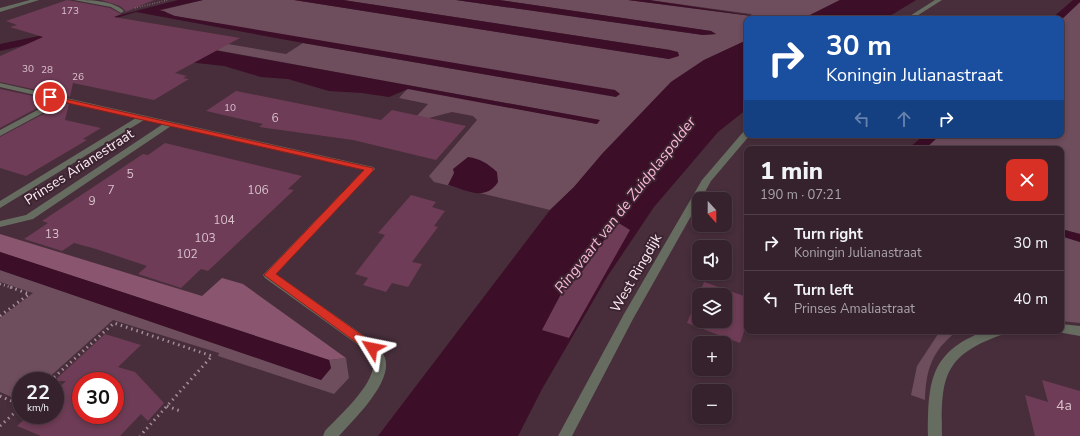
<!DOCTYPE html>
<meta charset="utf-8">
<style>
body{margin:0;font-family:"Nunito Sans",sans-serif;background:#402f38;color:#f1f3f6;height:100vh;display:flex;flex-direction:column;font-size:15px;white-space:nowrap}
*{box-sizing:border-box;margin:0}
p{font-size:13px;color:#aaa4a9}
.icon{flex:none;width:22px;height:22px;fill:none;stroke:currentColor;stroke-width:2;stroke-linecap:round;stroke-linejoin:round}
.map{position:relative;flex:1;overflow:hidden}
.sheet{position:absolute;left:744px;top:146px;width:320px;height:188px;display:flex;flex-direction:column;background:#35222c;border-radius:8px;box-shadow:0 2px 6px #0003,0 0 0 1px #4f3f48}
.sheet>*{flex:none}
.banner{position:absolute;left:744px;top:16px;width:320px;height:122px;border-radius:8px;box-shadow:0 2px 6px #0003,0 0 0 1px #4f3f48;background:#1a4fa0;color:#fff;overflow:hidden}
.needle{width:26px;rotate:159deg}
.tools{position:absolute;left:692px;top:192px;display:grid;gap:8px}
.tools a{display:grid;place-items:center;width:40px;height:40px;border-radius:8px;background:#35222c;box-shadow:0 2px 6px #0003,0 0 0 1px #4f3f48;font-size:20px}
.speed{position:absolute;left:12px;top:372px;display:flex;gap:8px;font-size:20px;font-weight:700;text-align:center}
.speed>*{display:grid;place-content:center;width:52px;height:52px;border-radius:50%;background:#35222c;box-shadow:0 2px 6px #0003,0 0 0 1px #4f3f48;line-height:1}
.speed small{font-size:10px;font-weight:400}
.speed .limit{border:6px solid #d22;background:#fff;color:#111}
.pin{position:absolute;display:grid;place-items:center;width:34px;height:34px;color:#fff;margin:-17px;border:2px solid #fff;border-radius:50%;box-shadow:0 1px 4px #0007}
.me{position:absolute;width:44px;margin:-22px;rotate:305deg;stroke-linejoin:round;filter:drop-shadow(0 0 3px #0008)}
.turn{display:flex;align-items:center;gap:14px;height:84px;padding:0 16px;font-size:18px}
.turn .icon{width:52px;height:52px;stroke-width:2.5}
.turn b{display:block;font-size:28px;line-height:34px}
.lanes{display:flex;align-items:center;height:38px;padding:0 16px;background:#0003;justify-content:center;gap:20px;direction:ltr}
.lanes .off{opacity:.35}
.round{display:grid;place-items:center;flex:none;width:42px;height:42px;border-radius:8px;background:#402f38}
.summary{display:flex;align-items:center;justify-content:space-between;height:68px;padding:0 16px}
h1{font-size:24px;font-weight:800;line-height:30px}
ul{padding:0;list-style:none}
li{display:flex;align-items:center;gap:12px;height:56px;padding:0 16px;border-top:1px solid #4f3f48}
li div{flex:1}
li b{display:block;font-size:15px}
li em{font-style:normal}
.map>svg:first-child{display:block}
</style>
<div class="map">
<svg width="1080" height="436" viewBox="0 0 1080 436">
<rect width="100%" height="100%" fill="#472e3a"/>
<path fill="#6e4d5d" d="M203,0H294L669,59L670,50L343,0H456L703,35L716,34L711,31L499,0H628L752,16L751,14L649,0H840L802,19H747V40L704,60L671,82L602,154L574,187L550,210L434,182L429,176L477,120L473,116L452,112L421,120L414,119L428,104L399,98L408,88L597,124L599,120L205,48L216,42L286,54L303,43L616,97L175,16L158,11Z
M1080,2V234L1061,229V149H925L940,135H1061V20Z
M1061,236L1080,242V323L1061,321Z
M0,270L321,380L331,368L329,360L346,358L349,378L334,394L218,356L219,353L113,320L45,381H21V399L18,400L0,392V318L33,293L0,282Z
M940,331H957C932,351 926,369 925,400L911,395L917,366Z"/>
<path fill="#8a556f" d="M0,234L202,296L222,278L243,284L346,358L329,360L0,252Z"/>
<path fill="#3c0e28" d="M178,0H203L159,10C166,11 169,14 175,16L615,90L620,94L616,97L303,43L136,12L87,27L600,120L597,124L408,89L389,97L362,93L329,91L288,79L261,77L224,66L188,62L60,37L0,51V44L39,36Z
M294,0H343L670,50L678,52L679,56L669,59Z
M456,0H499L711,31L716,34L703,35Z
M628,0H649L755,16H752Z
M840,0H916L885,19H802Z
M1073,0H1080V2L1061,20L1051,19Z
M747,40V109L718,132L654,207L607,277L542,389L518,436H378L550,210L574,187L602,154L671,82L704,60Z
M924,135H940L925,149H908Z
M468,157C481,159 487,163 497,172L498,182C485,202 467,190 448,185L454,173L453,169Z
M1061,229L1080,234V242L1061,236Z
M0,252L329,360L331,368L321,380L44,285L0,270Z"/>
<path fill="#6e3c56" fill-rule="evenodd" d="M67,0L110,8L121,14L114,17L240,38L175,73L187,76L183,78L189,79L154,100L73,83L70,97L0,82V56L43,37L10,27L17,25L6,21Z
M101,0H154L123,13L126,11L120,6Z
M0,89L52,100L0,128Z
M236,91L381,120L392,110L466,126L436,160L353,140L259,127L263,124L206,111Z
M64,103L69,104L65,120L101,128L83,139L87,140L26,176L0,168V137Z
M165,143L302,176L288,189L294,190L208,271L201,269L181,288L138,274L147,266L96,249L74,243L62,251L24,239L48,223L42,221L143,154L148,155Z
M411,195L436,202L432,207L445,211L434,226L438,227L412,262L422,264L408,287L392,283L386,292L363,285L368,278L355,274L385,235L378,233Z
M617,222L630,230L569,338L542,330L571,275L578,277Z
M704,282L747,297V323L740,343L687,323ZM699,295H725V321H699Z
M105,334L141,345L118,367L135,372L164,403L148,421L141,414L120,436H41L17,426L29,415H55V391L66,381H54ZM81,381H115V415H81Z
M1042,380L1080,391V436H1035L1025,395L1048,402Z"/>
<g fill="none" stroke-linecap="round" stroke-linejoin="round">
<path stroke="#a38e98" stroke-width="1.5" stroke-dasharray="0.5 2" stroke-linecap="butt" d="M135,8L168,0"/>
<path stroke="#a38e98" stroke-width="2.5" stroke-dasharray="1 3" stroke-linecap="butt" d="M0,284L13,288"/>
<path stroke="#a38e98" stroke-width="3" stroke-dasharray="1.5 4" stroke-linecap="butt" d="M0,316L29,294L10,287
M50,381L114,323L212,356L140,436
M0,396L21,405
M167,406L180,411
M0,426L21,407"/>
<path fill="#676c61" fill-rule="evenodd" d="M60,98H63L67,100L0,136V130Z"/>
<path fill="#676c61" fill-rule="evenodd" d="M30,0H39L0,12V8Z
M74,0C90,0 112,0 124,11L121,13L111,7Z
M935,0H942L912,19H905Z
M0,83L373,167L375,169L373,171L276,274L376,344C380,348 383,353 385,358C393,382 354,419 339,436H323L325,431C339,416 378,382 373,360C372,357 369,354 368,352L265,278L263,275L364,170L171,126L33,219L0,227V221L26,215L163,124L144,120L0,208V201L136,118L0,87Z
M747,130V135H750L711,181L701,199H699V202L633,319L572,436H558L624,314L702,180L744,131Z
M1061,324L1080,326V336L1057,332L1056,331H1061Z
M985,331H1006L1004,334C943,355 941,377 942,436H928C928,383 929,352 985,331Z"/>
</g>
<path fill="#d93025" stroke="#8d1f18" d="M48,95L373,168V171L276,274L376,345L378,348L376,351H368L264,275L364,170L50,99L48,98Z"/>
<g text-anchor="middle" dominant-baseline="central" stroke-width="4" stroke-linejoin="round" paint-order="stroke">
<g font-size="10" fill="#dac1cd">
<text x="70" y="11">173</text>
<text x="28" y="69">30</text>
<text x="47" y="70">28</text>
<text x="78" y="77">26</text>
<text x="230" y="108">10</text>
</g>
<g font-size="12" fill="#dac1cd">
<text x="275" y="118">6</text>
<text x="130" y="174">5</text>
<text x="111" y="190">7</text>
<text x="258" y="190">106</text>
<text x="92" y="201">9</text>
<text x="224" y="220">104</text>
<text x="52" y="234">13</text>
<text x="205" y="238">103</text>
<text x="187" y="254">102</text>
</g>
<g font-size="14" fill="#feedf5" stroke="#3c2430">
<text transform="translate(79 167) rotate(-33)">Prinses Arianestraat</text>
<text transform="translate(636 273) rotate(-60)">West Ringdijk</text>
</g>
<g font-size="14" fill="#dac1cd">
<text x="1064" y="405">4a</text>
</g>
<g font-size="15" font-style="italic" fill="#fab7d7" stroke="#3c2430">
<text transform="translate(625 205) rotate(-52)">Ringvaart van de Zuidplaspolder</text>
</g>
</g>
</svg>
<div class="tools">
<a><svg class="needle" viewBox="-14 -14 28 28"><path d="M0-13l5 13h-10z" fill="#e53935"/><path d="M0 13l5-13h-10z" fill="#aaa4a9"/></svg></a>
<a><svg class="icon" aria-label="sound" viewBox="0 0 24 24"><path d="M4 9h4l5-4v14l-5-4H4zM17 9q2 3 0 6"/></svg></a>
<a><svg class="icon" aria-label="layers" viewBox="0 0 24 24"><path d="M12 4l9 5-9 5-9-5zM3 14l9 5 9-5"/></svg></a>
<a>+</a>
<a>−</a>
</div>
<div class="speed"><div>22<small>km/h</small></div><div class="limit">30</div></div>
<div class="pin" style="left:50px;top:97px;background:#d93025"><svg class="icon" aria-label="arrive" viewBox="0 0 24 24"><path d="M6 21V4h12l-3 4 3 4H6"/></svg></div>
<svg class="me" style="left:372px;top:348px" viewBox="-20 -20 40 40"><path d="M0-17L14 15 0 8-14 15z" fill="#d93025" stroke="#fff" stroke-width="4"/></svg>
<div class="banner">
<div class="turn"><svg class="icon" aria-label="right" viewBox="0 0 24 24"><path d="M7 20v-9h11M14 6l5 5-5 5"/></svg><div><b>30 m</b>Koningin Julianastraat</div></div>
<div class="lanes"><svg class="icon off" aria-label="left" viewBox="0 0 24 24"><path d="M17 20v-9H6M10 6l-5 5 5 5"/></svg><svg class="icon off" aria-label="ahead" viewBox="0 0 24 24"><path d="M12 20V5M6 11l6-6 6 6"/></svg><svg class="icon" aria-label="right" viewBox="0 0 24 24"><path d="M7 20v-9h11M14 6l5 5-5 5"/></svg></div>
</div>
<section class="sheet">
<div class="summary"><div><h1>1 min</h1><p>190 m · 07:21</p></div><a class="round" style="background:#d93025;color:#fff"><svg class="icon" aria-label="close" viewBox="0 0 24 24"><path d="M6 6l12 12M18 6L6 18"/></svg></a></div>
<ul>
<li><svg class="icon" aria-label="right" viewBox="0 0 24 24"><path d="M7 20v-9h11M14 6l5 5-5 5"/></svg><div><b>Turn right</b><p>Koningin Julianastraat</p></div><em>30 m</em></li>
<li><svg class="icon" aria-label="left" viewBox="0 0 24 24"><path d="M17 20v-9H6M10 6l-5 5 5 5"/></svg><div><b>Turn left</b><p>Prinses Amaliastraat</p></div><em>40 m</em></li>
</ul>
</section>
</div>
